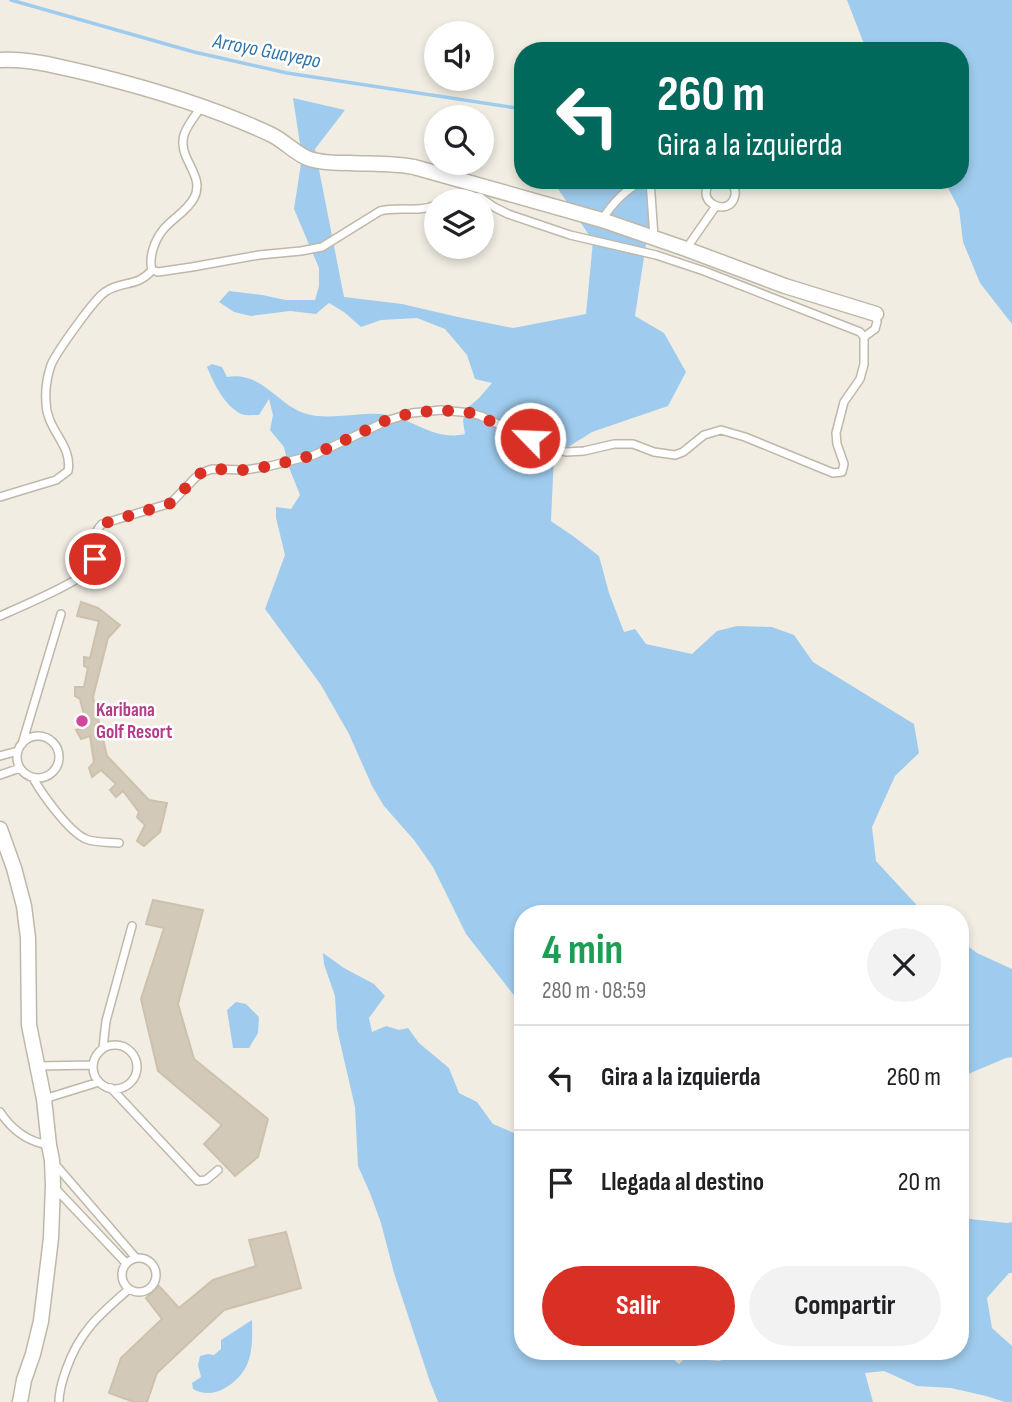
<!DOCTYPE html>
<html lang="es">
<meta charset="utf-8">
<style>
body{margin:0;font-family:"Sofia Sans Condensed",sans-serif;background:#f2f2f2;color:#202124;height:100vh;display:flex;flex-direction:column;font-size:26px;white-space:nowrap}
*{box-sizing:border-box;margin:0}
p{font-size:23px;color:#757577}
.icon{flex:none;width:38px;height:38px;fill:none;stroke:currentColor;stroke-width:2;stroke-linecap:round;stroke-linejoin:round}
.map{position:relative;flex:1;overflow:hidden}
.side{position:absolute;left:514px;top:905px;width:455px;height:455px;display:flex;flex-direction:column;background:#fff;border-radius:28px;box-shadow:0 4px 10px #0003}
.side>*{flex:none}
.hud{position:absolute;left:514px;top:42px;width:455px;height:147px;border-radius:28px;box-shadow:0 4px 10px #0003;background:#00695c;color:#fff;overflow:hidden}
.fabs{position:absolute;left:424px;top:21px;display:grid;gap:14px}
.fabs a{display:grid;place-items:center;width:70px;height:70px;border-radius:50%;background:#fff;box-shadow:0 4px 10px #0003;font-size:35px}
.pin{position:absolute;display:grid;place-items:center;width:60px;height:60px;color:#fff;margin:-30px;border:4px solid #fff;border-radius:50%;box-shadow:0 2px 7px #0007}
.me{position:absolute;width:77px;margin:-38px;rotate:294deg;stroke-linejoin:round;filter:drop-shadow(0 0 5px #0008)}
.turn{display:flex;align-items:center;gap:24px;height:147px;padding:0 28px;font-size:32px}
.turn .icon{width:91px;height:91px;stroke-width:2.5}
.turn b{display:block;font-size:49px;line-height:60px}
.round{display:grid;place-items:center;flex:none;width:74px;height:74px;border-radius:37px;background:#f2f2f2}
.headline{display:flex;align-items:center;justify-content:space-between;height:119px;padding:0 28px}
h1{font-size:42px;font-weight:700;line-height:52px;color:#1e9e55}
.action{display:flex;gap:14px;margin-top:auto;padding:14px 28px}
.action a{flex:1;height:80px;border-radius:42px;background:#d93025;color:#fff;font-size:28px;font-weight:700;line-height:80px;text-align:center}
.action a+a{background:#f2f2f2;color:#202124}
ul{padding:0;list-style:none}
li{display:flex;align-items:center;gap:21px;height:105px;padding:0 28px;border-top:2px solid #e0e0e0}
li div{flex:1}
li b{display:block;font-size:26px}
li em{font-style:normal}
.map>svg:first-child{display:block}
</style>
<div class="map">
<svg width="1012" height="1402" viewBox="0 0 1012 1402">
<rect width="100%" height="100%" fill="#f1ede3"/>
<path fill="#9fccee" d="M847,0H1012V324L980,283L963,242L959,209L944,180H961V51H869L864,44Z
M293,98L345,110L315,149L344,297L402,304L458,317L513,328L586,314L593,241L552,180H644L650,218L635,316L664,333L686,372L668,406L592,432L554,456L551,521L573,536L599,556L609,593L624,632L635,629L646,644L692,654L717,631L737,626L772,627L794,635L813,662L914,724L919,753L895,776L872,827L876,861L924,913L523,914V1007L466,934L433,867L414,840L384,806L372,786L349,734L321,685L265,609L285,555L276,518V507L291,509L300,495L288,465L284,447L270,430L273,415L269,399L259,415C253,415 246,416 241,414C224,405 214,384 207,367L212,364L222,367L227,377C263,371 277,406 307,414C334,421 361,410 388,415C417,421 435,441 465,434L463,421L465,410L479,398L492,383L475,379L467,355L445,329L417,318L381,320L361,327L344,312L329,303L316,314L290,311L251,316L234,312L219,302L229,291L262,295L286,300H315L319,286V268L294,209L302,157Z
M961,941L977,953L1012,969V1057L1006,1058L961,1077Z
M323,953L344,968L374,984L385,996L369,1018L372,1032L386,1026L399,1030L408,1028L419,1043L449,1068L459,1093L477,1102L493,1124L523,1137V1351H663L679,1364L685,1358L719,1361L750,1351H961V1218L1007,1223L1012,1222V1273H1009L987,1298L992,1328L1012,1346V1402H1005L986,1396L951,1388L917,1386L884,1371L865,1373L873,1402H438L429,1379L394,1273L381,1223L370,1193L358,1166L355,1107L337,1029L335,996L324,964Z
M236,1002L246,1004L259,1017L258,1033L249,1048H233L227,1010Z
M252,1320C253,1350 252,1372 225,1388C215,1394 203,1395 193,1389L192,1383L201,1377L198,1365L200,1356L208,1354L214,1355L221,1349V1340Z"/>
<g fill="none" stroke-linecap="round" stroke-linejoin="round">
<path stroke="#9fccee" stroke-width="3.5" d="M11,0L194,52L287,73L523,109"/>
</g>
<path fill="#d2c9b8" stroke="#cdc1ac" stroke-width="2" d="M81,602L98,608L120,625L108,638L93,697L107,756L149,800L167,803L160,832L144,846L137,841L145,825L137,817L139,812L123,791L116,797L110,790L116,784L101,770L92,777L89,768L94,762L90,736L81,739L76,730L87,727L80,699L75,696V687H84L88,668L84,666V657L90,658L99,621L77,616Z
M153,900L203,910L178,1004L194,1059L268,1119L258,1157L235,1176L204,1144L222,1125L158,1071L141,999L164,928L146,924Z
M286,1232L301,1288L224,1310L157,1373L147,1402H134L109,1393L121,1358L162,1319L146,1298L159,1286L179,1308L213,1280L256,1266L249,1240Z"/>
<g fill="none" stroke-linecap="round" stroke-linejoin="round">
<g stroke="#bfb8a9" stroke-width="10">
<path id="service" d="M650,180L654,237
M714,180C689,199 730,221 735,195C736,188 733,184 727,180
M602,220C613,202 626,189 644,180
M686,249L716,206
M152,270C150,263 151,256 153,249C162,220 183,218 194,198C206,175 177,159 184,135C187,125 196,115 201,107
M864,337L875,329L877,322L876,314
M0,497L56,480L68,471C73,445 46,430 46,402C45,390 47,377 51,365C56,353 94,299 105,292C122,280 137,288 152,270L158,272L192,267L259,255L301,251L322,247L380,211C399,206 418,213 436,205
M0,616C18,608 85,580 93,566C101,553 87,539 102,524L171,503L195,478L201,473L212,469L245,470L270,466L314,455L389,420L412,413L441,410L471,413L481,416L543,445L566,452L584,451L614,444H633L654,452L675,455L683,452L704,435L721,430L745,437L833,473L842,472L844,464L837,444L836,433L844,402L860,379L864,364V337L860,332L704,271L656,255L570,235L508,214L494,207L480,197L462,195L453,196L444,201
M17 757a21 21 0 1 1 42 0a21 21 0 1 1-42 0Z
M22,744L61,614
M0,756L18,751
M0,775L20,768
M33,778C42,794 69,832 86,839C96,843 108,842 119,843
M93 1067a22 22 0 1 1 44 0a22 22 0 1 1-44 0Z
M103,1048L106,1021L132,926
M38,1066L93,1065
M111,1088L198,1181L206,1180L218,1170
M44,1099L99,1082
M0,1112C12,1130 27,1142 49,1145
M54,1163L136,1258
M53,1186L126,1263
M122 1275a17 17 0 1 1 34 0a17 17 0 1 1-34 0Z
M59,1402C59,1391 62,1381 66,1370C79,1332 99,1315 129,1289"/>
</g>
<g stroke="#bfb8a9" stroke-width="17">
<path id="minor" d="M0,60C31,58 64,68 95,75C155,90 215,108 272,135C284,141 294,152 307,158C321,163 336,163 350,163C371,164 393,163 414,167L602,220L686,249L785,286L876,314
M0,829L14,868L24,906L28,938L29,1025L44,1099L49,1145L52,1160L53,1185L51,1238L41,1321L33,1354L24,1380L20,1402"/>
</g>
<use href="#service" stroke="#fff" stroke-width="7"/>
<use href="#minor" stroke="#fff" stroke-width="14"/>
</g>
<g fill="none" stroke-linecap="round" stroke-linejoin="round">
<path stroke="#d93025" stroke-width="12" stroke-dasharray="0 21.6" d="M95,559V534L102,524L171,503L195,478L201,473L212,469L245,470L270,466L314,455L389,419L412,413L441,410L471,413L530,438"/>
</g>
<circle fill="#d1479c" stroke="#fff" stroke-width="2.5" cx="82" cy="721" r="7"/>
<g text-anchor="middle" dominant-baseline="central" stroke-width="5" stroke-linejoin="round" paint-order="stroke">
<g font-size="19" font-weight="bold" fill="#b23c85" stroke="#fff" text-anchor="start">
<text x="96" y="710">Karibana<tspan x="96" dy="22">Golf Resort</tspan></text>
</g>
<g font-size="21" font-style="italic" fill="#3074aa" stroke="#fff">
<text transform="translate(267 51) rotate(11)">Arroyo Guayepo</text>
</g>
</g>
</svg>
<div class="fabs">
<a><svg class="icon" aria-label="sound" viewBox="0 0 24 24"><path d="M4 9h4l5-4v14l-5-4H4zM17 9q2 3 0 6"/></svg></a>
<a><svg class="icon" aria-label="search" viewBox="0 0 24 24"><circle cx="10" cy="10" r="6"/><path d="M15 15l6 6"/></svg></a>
<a><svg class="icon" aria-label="layers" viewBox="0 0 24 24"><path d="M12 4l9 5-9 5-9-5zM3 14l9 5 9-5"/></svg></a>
</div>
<div class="pin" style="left:95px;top:559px;background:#d93025"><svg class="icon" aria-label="arrive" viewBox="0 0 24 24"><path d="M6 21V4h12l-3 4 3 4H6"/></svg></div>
<svg class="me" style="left:530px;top:438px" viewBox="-20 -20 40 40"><circle r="17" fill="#d93025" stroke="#fff" stroke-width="3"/><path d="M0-11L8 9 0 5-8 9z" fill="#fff"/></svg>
<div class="hud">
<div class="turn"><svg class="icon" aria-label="left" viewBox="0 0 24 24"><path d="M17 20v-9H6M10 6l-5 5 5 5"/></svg><div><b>260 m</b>Gira a la izquierda</div></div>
</div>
<section class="side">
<div class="headline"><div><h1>4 min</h1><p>280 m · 08:59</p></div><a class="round"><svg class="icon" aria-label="close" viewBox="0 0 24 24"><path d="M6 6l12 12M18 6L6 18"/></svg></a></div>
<ul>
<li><svg class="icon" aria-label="left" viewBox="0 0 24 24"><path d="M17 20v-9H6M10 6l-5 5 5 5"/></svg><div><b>Gira a la izquierda</b></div><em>260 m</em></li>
<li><svg class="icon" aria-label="arrive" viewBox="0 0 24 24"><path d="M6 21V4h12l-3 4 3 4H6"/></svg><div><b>Llegada al destino</b></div><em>20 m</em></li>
</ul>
<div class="action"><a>Salir</a><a>Compartir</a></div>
</section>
</div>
